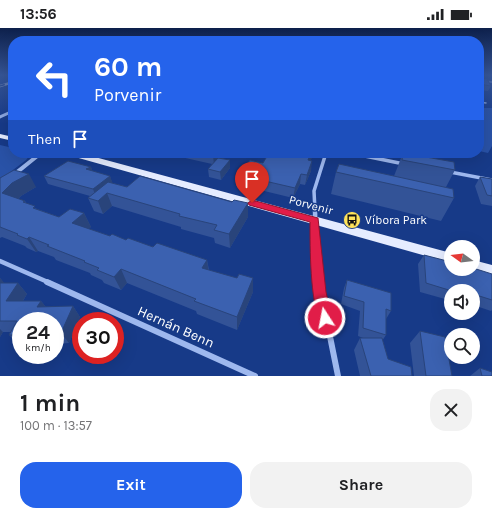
<!DOCTYPE html>
<meta charset="utf-8">
<style>
body{margin:0;font-family:Karla,sans-serif;background:#f2f2f2;color:#202124;height:100vh;display:flex;flex-direction:column;font-size:15px;white-space:nowrap}
*{box-sizing:border-box;margin:0}
p{font-size:13px;color:#757577}
.icon{flex:none;width:22px;height:22px;fill:none;stroke:currentColor;stroke-width:2;stroke-linecap:round;stroke-linejoin:round}
.map{position:relative;height:348px;overflow:hidden}
.drawer{display:flex;flex-direction:column;background:#fff;flex:1}
.drawer>*{flex:none}
.top-card{position:absolute;left:8px;top:8px;width:476px;height:122px;border-radius:16px;box-shadow:0 4px 16px #0002;background:#2563eb;color:#fff;overflow:hidden}
.needle{width:26px;rotate:285deg}
.buttons{position:absolute;left:444px;top:212px;display:grid;gap:8px}
.buttons a{display:grid;place-items:center;width:36px;height:36px;border-radius:50%;background:#fff;box-shadow:0 4px 16px #0002;font-size:20px}
.speed{position:absolute;left:12px;top:284px;display:flex;gap:8px;font-size:20px;font-weight:700;text-align:center}
.speed>*{display:grid;place-content:center;width:52px;height:52px;border-radius:50%;background:#fff;box-shadow:0 4px 16px #0002;line-height:1}
.speed small{font-size:10px;font-weight:400}
.speed .limit{border:6px solid #d22;background:#fff;color:#111}
.pin{position:absolute;display:grid;place-items:center;width:34px;height:34px;color:#fff;margin:-41px -17px;border-radius:50% 50% 50% 0;rotate:-45deg;box-shadow:0 0 4px #0007}
.pin .icon{rotate:45deg}
.me{position:absolute;width:44px;margin:-22px;rotate:349deg;stroke-linejoin:round;filter:drop-shadow(0 0 3px #0008)}
.turn{display:flex;align-items:center;gap:14px;height:84px;padding:0 20px;font-size:18px}
.turn .icon{width:52px;height:52px;stroke-width:2.5}
.turn b{display:block;font-size:28px;line-height:34px}
.then{display:flex;align-items:center;height:38px;padding:0 20px;background:#0003;gap:8px;font-size:15px}
.round{display:grid;place-items:center;flex:none;width:42px;height:42px;border-radius:16px;background:#f2f2f2}
.summary{display:flex;align-items:center;justify-content:space-between;height:68px;padding:0 20px}
h1{font-size:24px;font-weight:700;line-height:30px}
.primary-button{display:flex;gap:8px;margin-top:auto;padding:8px 20px}
.primary-button a{flex:1;height:46px;border-radius:16px;background:#2563eb;color:#fff;font-size:16px;font-weight:700;line-height:46px;text-align:center}
.primary-button a+a{background:#f2f2f2;color:#202124}
.status{display:flex;justify-content:space-between;align-items:center;height:28px;padding:0 20px;background:#fff;direction:ltr}
.status svg{height:11px;fill:currentColor}
.map>svg:first-child{display:block}
</style>
<div class="status"><b>13:56</b><svg viewBox="0 0 49 12"><path d="M0 12V9h3v3zM5 12V6h3v6zM10 12V3h3v9zM15 12V0h3v12zM26 1h20v11H26zM47 4h2v5h-2z"/></svg></div>
<div class="map">
<svg width="492" height="348" viewBox="0 0 492 348">
<rect width="100%" height="100%" fill="#173a88"/>
<path fill="#2952a7" d="M483,80H492V118L488,125L479,123V81Z
M0,117L13,120V125H32L26,132L0,152Z"/>
<g fill="none" stroke-linecap="round" stroke-linejoin="round">
<path stroke="#9eb8ee" stroke-width="1.5" d="M479,74L486,75"/>
<path stroke="#9eb8ee" stroke-width="3" d="M0,89L13,83
M349,125L355,126"/>
<path stroke="#9eb8ee" stroke-width="3.5" d="M350,125L404,136
M430,125L431,135
M450,144L492,152
M315,183L314,163L326,125"/>
<path stroke="#9eb8ee" stroke-width="4.5" d="M315,182L316,226L319,255
M0,233L50,255"/>
<path stroke="#9eb8ee" stroke-width="6" d="M47,254L255,348
M319,254L338,348"/>
<path fill="#9eb8ee" fill-rule="evenodd" d="M479,52L492,53V55L479,54Z
M38,125H44L2,159L0,160V155Z"/>
<path fill="#e5ecff" fill-rule="evenodd" d="M0,106L13,109V113L0,110Z
M67,125H80L451,225V235L68,127Z
M473,232L492,237V247L470,241H473Z"/>
<g stroke="#fff" stroke-width="2.5">
<path id="rail" d="M0,58L13,54"/>
</g>
<use href="#rail" stroke="#173a88" stroke-width="1.5" stroke-dasharray="5" stroke-linecap="butt"/>
</g>
<path fill="#335397" d="M479,47H483L482,50L491,58L488,63L479,62Z
M163,125H224L220,130L230,132V140L221,152L209,149L208,141L212,136Z
M257,125H314L310,133L311,143L305,157L300,156L293,170L239,157V147L263,135L268,127Z
M376,125H396L395,129Z
M403,125H419L418,128L455,142L446,159L454,170L441,193L331,166L336,144L394,148Z
M445,125H467L465,130L446,126Z
M91,139L92,143L110,148L112,155L248,189L230,220L215,215L214,210L181,201V199L112,178L103,186L94,183L88,170L90,168L48,156L44,148Z
M480,149L492,151V178L481,176L475,158Z
M0,150L36,159L21,168L18,171L25,173L27,176L37,181L59,189L84,185L91,199L88,201L110,208L207,232L209,242L253,264L237,302L197,286L196,283L127,255L121,262L104,255L102,252L91,247L90,245L56,232L54,229L38,223L36,224L27,220L25,218L2,209L0,210Z
M424,227L492,247V282L491,283L473,277V263H451V275L446,274L445,271L420,264L418,236Z
M0,250L4,255H18L27,266L23,273H41L46,279L73,278L80,289L69,315L55,316V293H21V317L20,318L9,307L10,304H3L0,309Z
M347,252L391,283L386,291V307L382,313L388,331L412,348H360L354,322L360,310H363L358,308L360,283L341,276L344,260Z
M420,303L452,348H414L410,315Z
M480,340L492,348H470Z"/>
<path fill="#29447b" d="M215,125H224L214,137L213,127Z
M311,125H314L306,142L308,132Z
M415,125H419L417,130L413,131Z
M230,132V140L221,152L220,144Z
M312,133L311,143L305,157L307,147Z
M91,139L94,147L86,141Z
M29,146L36,159L21,168L11,178L2,165L12,155Z
M301,146L300,156L293,170L295,160Z
M110,148L113,156L96,169L93,161Z
M107,165L112,178L103,186L98,173Z
M248,175V189L230,220L229,206Z
M84,185L91,199L79,209L72,195Z
M29,209L38,223L36,224L27,211Z
M207,232L209,246L202,240Z
M121,241L127,255L121,262L114,249Z
M0,250L8,259L0,263Z
M253,250V264L237,302V289Z
M18,255L27,266L16,284L6,273Z
M41,273L50,284L37,279Z
M73,278L80,289L69,315L61,305Z
M0,301L3,304L0,309Z"/>
<path fill="#3b61b0" stroke="#29447b" d="M479,47H480V50L487,51L491,58L479,56Z
M204,125H215L213,127Z
M269,125H311L308,132L312,133L307,147L301,146L295,160L239,147L250,132L263,135Z
M403,125L454,134L455,142L402,132Z
M218,130L230,132L220,144L208,141Z
M68,133L91,139L86,141L110,148L93,161L44,148Z
M339,136L453,161L454,170L336,144Z
M14,142L29,146L12,155L2,165L25,173L23,174L35,178L33,180L59,189L70,181L84,185L72,195L110,208L112,206L126,212L128,210L153,219L157,215L207,232L202,240L237,250L239,246L253,250L237,289L194,273L196,271L121,241L114,249L97,242L99,240L84,234L85,233L47,218L49,217L29,209L27,211L17,207L18,206L0,199V150Z
M140,148L232,174L234,172L248,175L229,206L214,202L217,197L179,188L180,186L107,165L98,173L88,170L108,154L127,159Z
M480,149L492,151V168L487,167Z
M424,227L451,234V241H473V240L492,246V272L473,266V263H452L426,255Z
M347,252L391,265V283L386,281V307L363,300L364,274L344,268Z
M0,255H18L6,273H41L37,279L73,278L61,305H55V293H21V307H9L17,293H0Z
M420,303L445,309L452,348H426Z
M360,310H382L388,331L411,339L412,348H371Z
M480,340L492,344V348H482Z"/>
<linearGradient id="sky" x2="0" y2="1"><stop stop-color="#0d204b"/><stop offset="0.49" stop-color="#365596"/><stop offset="1" stop-color="#365596" stop-opacity="0"/></linearGradient>
<rect width="492" height="96" fill="url(#sky)"/>
<path fill="#e11d48" stroke="#92132f" d="M252,172L318,190L326,264L332,290L330,295L325,296L320,295C310,270 310,221 310,194L249,177L248,175Z"/>
<defs>
<g id="bus-disc" transform="scale(0.9)"><circle r="9.5" fill="#ffe45b" stroke="#173a88"/><path d="M-5-6H5V4H4V6H2V4H-2V6H-4V4H-5ZM-3.5-4V0h7V-4ZM-3.5 1.2v1.5H-2V1.2ZM2 1.2v1.5H3.5V1.2Z" fill="#111"/></g>
</defs>
<g fill-rule="evenodd">
<use href="#bus-disc" x="352" y="192"/>
</g>
<g text-anchor="middle" dominant-baseline="central" stroke-width="3" stroke-linejoin="round" paint-order="stroke">
<g font-size="12" fill="#fff" stroke="#173a88">
<text transform="translate(311 177) rotate(15)">Porvenir</text>
</g>
<g font-size="12" fill="#fff" stroke="#173a88" text-anchor="start">
<text x="365" y="192">Víbora Park</text>
</g>
<g font-size="14" fill="#fff" stroke="#173a88">
<text transform="translate(176 299) rotate(24)">Hernán Benn</text>
</g>
</g>
</svg>
<div class="buttons">
<a><svg class="needle" viewBox="-14 -14 28 28"><path d="M0-13l5 13h-10z" fill="#e53935"/><path d="M0 13l5-13h-10z" fill="#757577"/></svg></a>
<a><svg class="icon" aria-label="sound" viewBox="0 0 24 24"><path d="M4 9h4l5-4v14l-5-4H4zM17 9q2 3 0 6"/></svg></a>
<a><svg class="icon" aria-label="search" viewBox="0 0 24 24"><circle cx="10" cy="10" r="6"/><path d="M15 15l6 6"/></svg></a>
</div>
<div class="speed"><div>24<small>km/h</small></div><div class="limit">30</div></div>
<div class="pin" style="left:252px;top:175px;background:#d93025"><svg class="icon" aria-label="arrive" viewBox="0 0 24 24"><path d="M6 21V4h12l-3 4 3 4H6"/></svg></div>
<svg class="me" style="left:325px;top:290px" viewBox="-20 -20 40 40"><circle r="17" fill="#e11d48" stroke="#fff" stroke-width="3"/><path d="M0-11L8 9 0 5-8 9z" fill="#fff"/></svg>
<div class="top-card">
<div class="turn"><svg class="icon" aria-label="left" viewBox="0 0 24 24"><path d="M17 20v-9H6M10 6l-5 5 5 5"/></svg><div><b>60 m</b>Porvenir</div></div>
<div class="then">Then<svg class="icon" aria-label="arrive" viewBox="0 0 24 24"><path d="M6 21V4h12l-3 4 3 4H6"/></svg></div>
</div>
</div>
<section class="drawer">
<div class="summary"><div><h1>1 min</h1><p>100 m · 13:57</p></div><a class="round"><svg class="icon" aria-label="close" viewBox="0 0 24 24"><path d="M6 6l12 12M18 6L6 18"/></svg></a></div>
<div class="primary-button"><a>Exit</a><a>Share</a></div>
</section>
